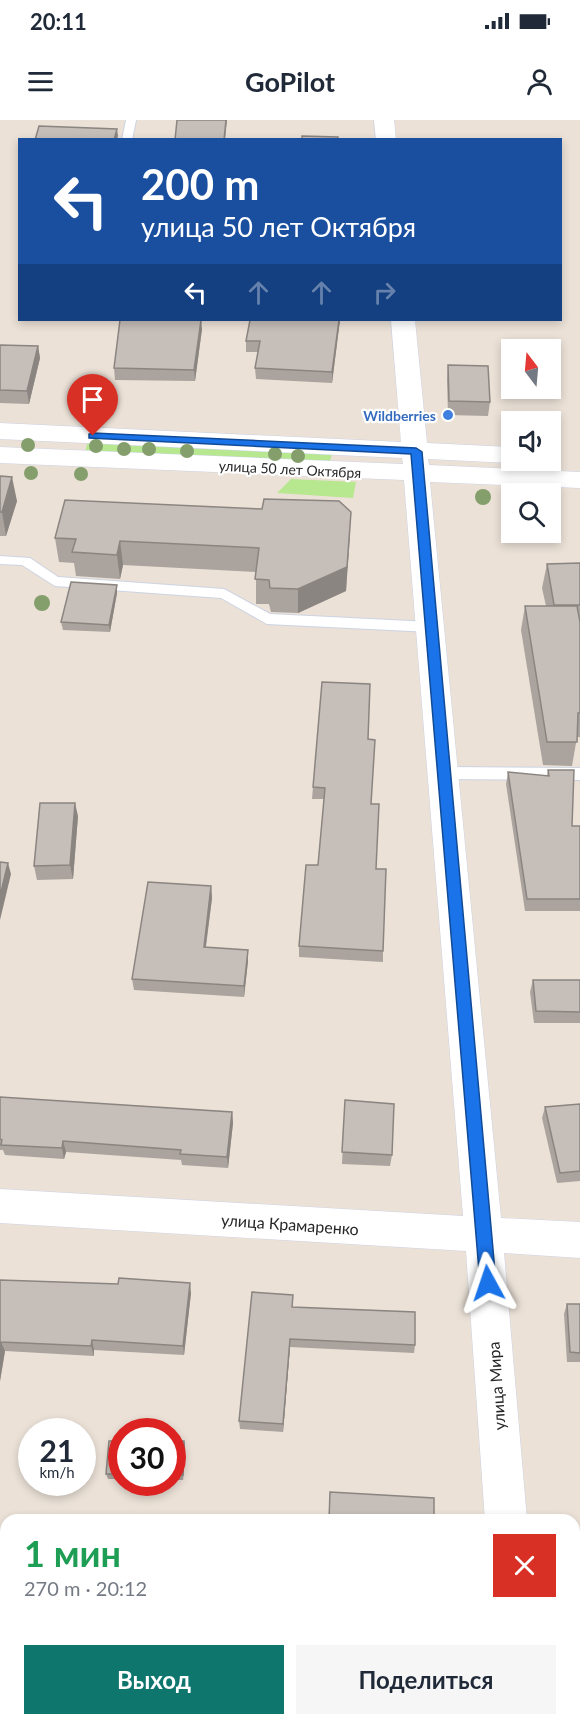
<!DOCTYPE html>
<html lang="ru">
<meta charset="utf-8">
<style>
body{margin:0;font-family:Lato,sans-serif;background:#f6f6f7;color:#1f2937;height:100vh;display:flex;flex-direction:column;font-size:22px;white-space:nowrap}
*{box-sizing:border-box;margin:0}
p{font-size:20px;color:#747a83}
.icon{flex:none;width:33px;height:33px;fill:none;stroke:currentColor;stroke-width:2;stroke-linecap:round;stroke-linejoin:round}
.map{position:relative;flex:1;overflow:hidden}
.drawer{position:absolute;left:0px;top:1394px;width:580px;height:212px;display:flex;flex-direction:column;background:#fff;border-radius:18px 18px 0 0;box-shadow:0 3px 9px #0003}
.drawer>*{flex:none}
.top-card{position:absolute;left:18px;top:18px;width:544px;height:183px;border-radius:0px;box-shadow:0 3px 9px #0003;background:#1a4fa0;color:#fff;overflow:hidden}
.needle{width:39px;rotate:344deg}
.tools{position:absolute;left:501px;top:219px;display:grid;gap:12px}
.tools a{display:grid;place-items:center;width:60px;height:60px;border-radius:0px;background:#fff;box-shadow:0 3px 9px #0003;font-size:30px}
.speed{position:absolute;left:18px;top:1298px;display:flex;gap:12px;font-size:30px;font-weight:700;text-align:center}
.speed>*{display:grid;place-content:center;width:78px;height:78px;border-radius:50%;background:#fff;box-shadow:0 3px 9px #0003;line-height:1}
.speed small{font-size:15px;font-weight:400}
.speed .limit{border:9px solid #d22;background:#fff;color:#111}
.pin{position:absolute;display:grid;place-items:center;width:51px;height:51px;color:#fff;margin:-62px -26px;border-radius:50% 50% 50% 0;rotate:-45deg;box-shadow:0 0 6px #0007}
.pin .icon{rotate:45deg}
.me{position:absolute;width:66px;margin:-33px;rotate:355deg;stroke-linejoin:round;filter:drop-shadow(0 0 4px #0008)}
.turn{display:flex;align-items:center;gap:21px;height:126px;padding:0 24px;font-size:27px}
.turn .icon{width:78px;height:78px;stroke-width:2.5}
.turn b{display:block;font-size:42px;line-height:51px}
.lanes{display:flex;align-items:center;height:57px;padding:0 24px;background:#0003;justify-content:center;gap:30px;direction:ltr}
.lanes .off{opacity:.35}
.round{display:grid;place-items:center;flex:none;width:63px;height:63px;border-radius:0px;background:#f6f6f7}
.headline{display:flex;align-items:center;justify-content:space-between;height:102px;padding:0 24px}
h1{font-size:36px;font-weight:700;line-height:45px;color:#1e9e55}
.cta{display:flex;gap:12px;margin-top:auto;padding:12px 24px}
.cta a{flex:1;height:69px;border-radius:0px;background:#0f766e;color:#fff;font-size:24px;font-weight:700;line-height:69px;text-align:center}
.cta a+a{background:#f6f6f7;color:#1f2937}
.status{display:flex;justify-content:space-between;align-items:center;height:42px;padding:0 30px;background:#fff;direction:ltr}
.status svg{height:16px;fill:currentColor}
header{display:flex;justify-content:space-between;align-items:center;height:78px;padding:0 24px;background:#fff;font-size:27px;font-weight:700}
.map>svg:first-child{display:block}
</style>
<div class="status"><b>20:11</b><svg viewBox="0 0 49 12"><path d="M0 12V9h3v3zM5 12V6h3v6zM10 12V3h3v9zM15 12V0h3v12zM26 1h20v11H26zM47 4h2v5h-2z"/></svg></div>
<header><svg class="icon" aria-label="menu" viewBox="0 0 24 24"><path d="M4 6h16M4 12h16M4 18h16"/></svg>GoPilot<svg class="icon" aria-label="person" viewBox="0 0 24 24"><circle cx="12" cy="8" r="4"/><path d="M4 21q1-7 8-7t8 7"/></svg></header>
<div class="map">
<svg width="580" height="1604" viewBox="0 0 580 1604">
<rect width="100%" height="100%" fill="#ebe1d7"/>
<path fill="#b7e78f" d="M88,321L332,334L329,344L85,332Z
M291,359L356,362L353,378L277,373Z"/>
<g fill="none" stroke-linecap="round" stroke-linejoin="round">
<g stroke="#cdd3e2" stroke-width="2">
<path id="service" d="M126,0H136L132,20H122Z
M0,436L30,438L58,457L224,469L270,494L431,502L438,507L431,512L267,504L221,478L55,466L22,445L0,444Z
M444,647L580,648V660L444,659L436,653Z"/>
</g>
<g stroke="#cdd3e2" stroke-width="1">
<path id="minor" d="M374,0H394L396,20H376Z
M391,200H415L427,323L512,327V340H521L512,343L428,339L429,345L580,352V368L430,362L501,1098L580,1102V1138L504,1133L527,1400H485L466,1131L0,1103V1069L463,1096L404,360L0,343V327L403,344L402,338L0,319V303L401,322Z
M499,1599H545L546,1604H500Z"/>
</g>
<use href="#service" fill="#fff" fill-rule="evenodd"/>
<use href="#minor" fill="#fff" fill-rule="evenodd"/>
</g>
<g fill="#849e6c">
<circle cx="28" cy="325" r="7"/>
<circle cx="96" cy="326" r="7"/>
<circle cx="124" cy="329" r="7"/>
<circle cx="149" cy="329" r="7"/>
<circle cx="187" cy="331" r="7"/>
<circle cx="275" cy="334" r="7"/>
<circle cx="298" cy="336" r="7"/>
<circle cx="31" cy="353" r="7"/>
<circle cx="81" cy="354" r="7"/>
<circle cx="483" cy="377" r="8"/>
<circle cx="42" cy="483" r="8"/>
</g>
<path fill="#aaa39e" d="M250,200H340L332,263L256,259L255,248L258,232H246V221Z
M202,209L195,261L115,260L114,248Z
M0,225L38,226L40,238L29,284L0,283Z
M448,245L490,282L488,296L448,295L447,259Z
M0,356L17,381L6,416H0Z
M350,416L346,471L298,493L271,492L269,484H256V452L123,445L120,459L76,456L74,443L59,442L55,418Z
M580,443V617H577L572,646L543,645L521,510L525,486H546L542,468L547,444Z
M117,465V473L110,512L63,510L61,502Z
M368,619L371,684L383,831V842L299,837V826L318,745L324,679H312L313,667Z
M548,650L572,706H580V791H525L506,664L508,652L547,656Z
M78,696L73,759L37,760L34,746Z
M211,766L212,778L206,827L248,830V841L244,877L134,870L132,859Z
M533,860H580V903H534L530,872Z
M0,977L232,992L233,1003L228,1048L182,1045L181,1040L66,1032L64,1039L5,1035L3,1030H0Z
M345,980L392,1035L390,1046L342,1044Z
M580,984V1061L557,1063L542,998L545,987Z
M0,1160L191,1173L184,1235L94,1230V1236L5,1231L0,1261Z
M567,1184H580V1242H567L564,1194Z
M293,1187L415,1225L414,1233L290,1227L283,1312L240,1309L239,1301Z
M122,1321V1359H108L106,1354Z
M172,1321H184L185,1326L183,1360H172Z"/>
<path fill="#8b8581" d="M226,0H227L225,20H224Z
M117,9L118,16L117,20H114Z
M201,200L202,209L195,261L194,250Z
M339,200H340L332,263V252Z
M38,226L40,238L29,284L27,271Z
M12,357L17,381L6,416L2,392Z
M351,392L346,471L298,493V469Z
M120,421L123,445L120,459L117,435Z
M117,465V473L110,512L109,505Z
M75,683L78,696L73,759L70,745Z
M8,743L11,754L0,800V776Z
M211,766L212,778L204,839V827Z
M248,830V841L244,877V866Z
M232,992L233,1003L228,1048L227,1037Z
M63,1021L66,1032L64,1039L62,1028Z
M190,1163L191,1173L184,1235L183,1226Z
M290,1219V1227L283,1312V1304Z
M92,1220L94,1230V1236L91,1226Z
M1,1222L5,1231L0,1261V1230Z
M184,1321L185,1326L183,1360V1355Z"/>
<path fill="#c6beb8" stroke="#8b8581" stroke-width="1.5" d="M177,0H226L224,20H175Z
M39,6L117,9L114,20H35Z
M302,16L338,17L337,20H302Z
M120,200H201L194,250L114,248Z
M250,200H339L332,252L255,248L260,221H246Z
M0,225L38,226L27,271L0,270Z
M448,245L488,246L490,282L449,281Z
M0,356L12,357L2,392H0Z
M264,379L339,381L351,392L347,447L298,469L270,468L269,460L255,459L259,428L120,421L117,435L72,432L76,419L55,418L65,380L262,389Z
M580,443V485H554L547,444Z
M71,462L117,465L109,505L61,502Z
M525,486H577L580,502V593H578L577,622H547Z
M322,562L370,564L368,619L375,620L371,684H379L376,749H386L383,831L299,826L306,745H318L325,668L313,667Z
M548,650H574L572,706H580V779H527L508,652L549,656Z
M40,683H75L70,745L34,746Z
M0,742L8,743L0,776Z
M148,762L211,766L204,827L248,830L244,866L132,859Z
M533,860H580V892L536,891Z
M0,977L232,992L227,1037L180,1034L181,1030L63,1021L62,1028L1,1025L2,1020L0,1019Z
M345,980L394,984L392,1035L342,1032Z
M580,984V1051L560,1053L545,987Z
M119,1158L190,1163L183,1226L92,1220L91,1226L1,1222L0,1230V1160L118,1164Z
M252,1172L293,1175L292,1187L415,1192V1225L290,1219L283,1304L239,1301Z
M567,1184H580V1233L570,1232Z
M109,1321H122V1354H106Z
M172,1321H184L183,1355H172Z
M330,1372L434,1378V1400H329Z"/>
<path fill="#1a73e8" stroke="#114b97" stroke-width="1.5" d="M93,313L416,328L422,332L496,1163L494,1168L488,1171L482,1168L480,1163L411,334L89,318V314Z"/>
<circle fill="#3f7fe0" stroke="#fff" stroke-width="2" cx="448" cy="295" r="6"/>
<g text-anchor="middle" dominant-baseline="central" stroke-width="4.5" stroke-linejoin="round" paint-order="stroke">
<g font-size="14" font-weight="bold" fill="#366cbe" stroke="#fff" text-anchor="end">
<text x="436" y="295">Wildberries</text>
</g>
<g font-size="14" fill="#272727" stroke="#fff">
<text transform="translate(290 349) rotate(3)">улица 50 лет Октября</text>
</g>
<g font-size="16" fill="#272727" stroke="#fff">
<text transform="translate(290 1104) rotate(4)">улица Крамаренко</text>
<text transform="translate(496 1266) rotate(-94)">улица Мира</text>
</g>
</g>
</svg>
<div class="tools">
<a><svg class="needle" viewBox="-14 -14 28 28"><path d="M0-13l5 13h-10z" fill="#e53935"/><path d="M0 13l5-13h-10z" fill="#747a83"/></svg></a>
<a><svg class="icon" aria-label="sound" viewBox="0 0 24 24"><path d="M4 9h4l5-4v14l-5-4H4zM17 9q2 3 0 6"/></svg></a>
<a><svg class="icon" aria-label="search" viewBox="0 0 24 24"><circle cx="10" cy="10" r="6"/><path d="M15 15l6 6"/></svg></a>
</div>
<div class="speed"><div>21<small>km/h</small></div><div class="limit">30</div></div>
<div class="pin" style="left:93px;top:316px;background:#d93025"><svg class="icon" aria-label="arrive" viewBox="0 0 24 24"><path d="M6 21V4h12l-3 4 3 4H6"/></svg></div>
<svg class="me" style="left:488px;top:1163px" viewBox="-20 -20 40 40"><path d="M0-17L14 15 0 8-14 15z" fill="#1a73e8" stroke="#fff" stroke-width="4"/></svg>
<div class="top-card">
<div class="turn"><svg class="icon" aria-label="left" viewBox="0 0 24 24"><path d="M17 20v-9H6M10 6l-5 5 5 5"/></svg><div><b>200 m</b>улица 50 лет Октября</div></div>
<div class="lanes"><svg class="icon" aria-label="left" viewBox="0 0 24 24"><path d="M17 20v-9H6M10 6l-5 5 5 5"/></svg><svg class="icon off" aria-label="ahead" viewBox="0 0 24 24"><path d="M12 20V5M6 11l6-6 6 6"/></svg><svg class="icon off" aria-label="ahead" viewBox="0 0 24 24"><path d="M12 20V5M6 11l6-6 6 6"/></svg><svg class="icon off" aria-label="right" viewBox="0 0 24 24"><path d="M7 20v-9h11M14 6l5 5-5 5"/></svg></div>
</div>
<section class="drawer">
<div class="headline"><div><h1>1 мин</h1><p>270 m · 20:12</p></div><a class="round" style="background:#d93025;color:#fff"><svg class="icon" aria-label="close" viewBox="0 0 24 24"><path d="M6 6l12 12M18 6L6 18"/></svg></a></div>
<div class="cta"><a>Выход</a><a>Поделиться</a></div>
</section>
</div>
